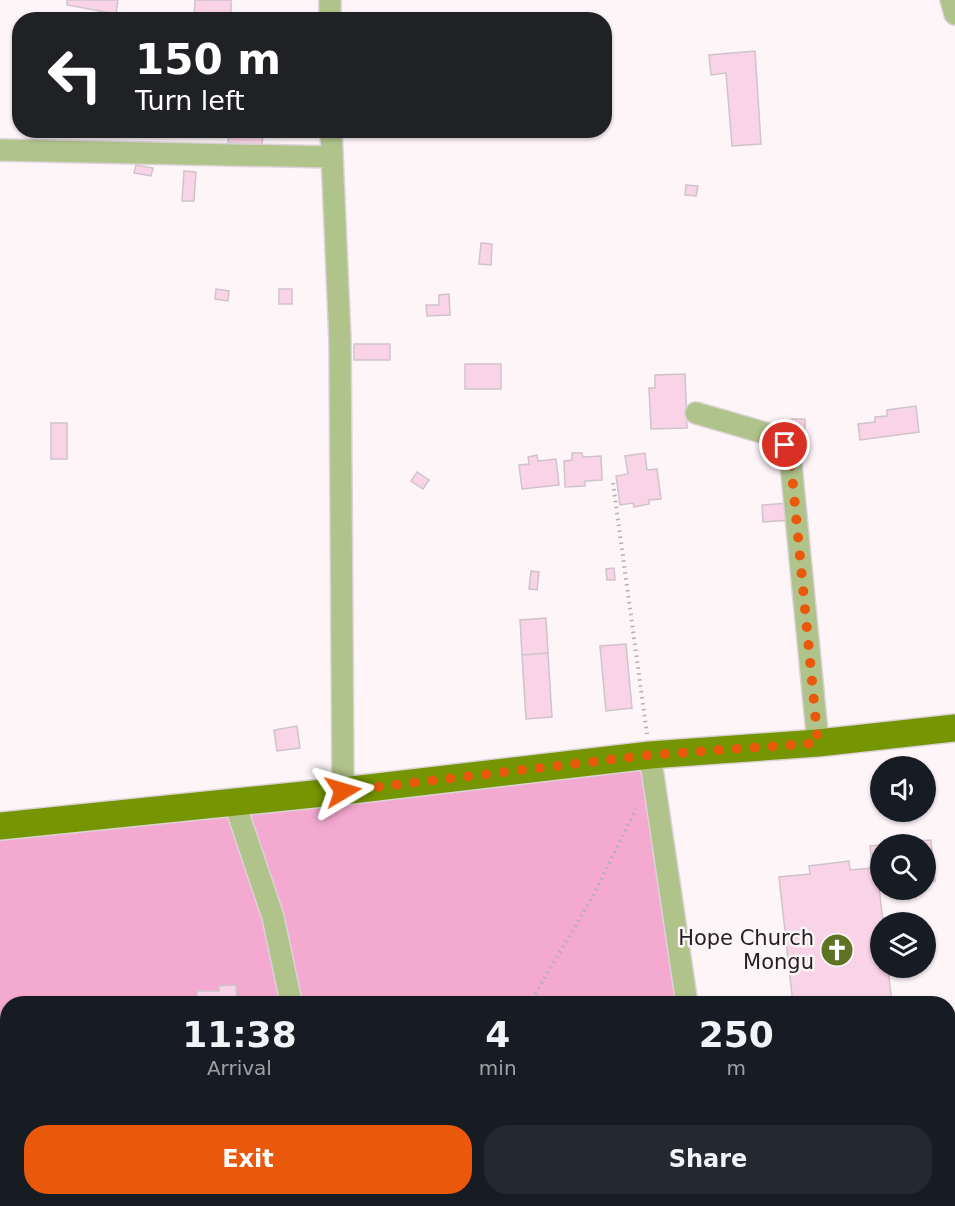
<!DOCTYPE html>
<style>
body{margin:0;font-family:"DejaVu Sans",sans-serif;background:#242831;color:#f1f3f6;height:100vh;display:flex;flex-direction:column;font-size:22px;white-space:nowrap}
*{box-sizing:border-box;margin:0}
p{font-size:20px;color:#9ea1a6}
.icon{flex:none;width:33px;height:33px;fill:none;stroke:currentColor;stroke-width:2;stroke-linecap:round;stroke-linejoin:round}
.map{position:relative;flex:1;overflow:hidden}
.drawer{position:absolute;left:0px;top:996px;width:956px;height:210px;display:flex;flex-direction:column;background:#171b24;border-radius:24px 24px 0 0;box-shadow:0 2px 4px #0004}
.drawer>*{flex:none}
.guide{position:absolute;left:12px;top:12px;width:600px;height:126px;border-radius:24px;box-shadow:0 2px 4px #0004;background:#202124;color:#fff;overflow:hidden}
.controls{position:absolute;left:870px;top:756px;display:grid;gap:12px}
.controls a{display:grid;place-items:center;width:66px;height:66px;border-radius:50%;background:#171b24;box-shadow:0 2px 4px #0004;font-size:30px}
.pin{position:absolute;display:grid;place-items:center;width:51px;height:51px;color:#fff;margin:-26px;border:3px solid #fff;border-radius:50%;box-shadow:0 2px 6px #0007}
.me{position:absolute;width:66px;margin:-33px;rotate:83deg;stroke-linejoin:round;filter:drop-shadow(0 0 4px #0008)}
.turn{display:flex;align-items:center;gap:21px;height:126px;padding:0 24px;font-size:27px}
.turn .icon{width:78px;height:78px;stroke-width:2.5}
.turn b{display:block;font-size:42px;line-height:51px}
.eta{display:flex;justify-content:space-evenly;align-items:center;height:102px;text-align:center}
.eta b{font-size:36px;font-weight:600;line-height:42px}
.cta{display:flex;gap:12px;margin-top:auto;padding:12px 24px}
.cta a{flex:1;height:69px;border-radius:24px;background:#ea580c;color:#fff;font-size:24px;font-weight:600;line-height:69px;text-align:center}
.cta a+a{background:#242831;color:#f1f3f6}
.map>svg:first-child{display:block}
</style>
<div class="map">
<svg width="955" height="1206" viewBox="0 0 955 1206">
<rect width="100%" height="100%" fill="#fef5f9"/>
<path fill="#f4a9d0" d="M653,761L688,1003L8,1004V1198H711V1206H0V828Z"/>
<path fill="#f9d3e6" stroke="#cfc4ca" stroke-width="1.5" d="M67,0H118L116,14L67,5Z
M195,0H231V20H194Z
M755,51L761,144L732,146L726,73L711,75L709,55Z
M229,130L263,132L262,145L228,143Z
M136,165L153,168L151,176L134,173Z
M184,171L196,172L194,201H182Z
M686,185L698,186L696,196L685,195Z
M481,243L492,244L491,265L479,264Z
M216,289L229,291L228,301L215,299Z
M279,289H292V304H279Z
M449,294L450,315L427,316L426,305H439V295Z
M354,344H390V360H354Z
M465,364H501V389H465Z
M685,374L687,428L651,429L649,388H655V375Z
M916,406L919,432L860,440L858,424L875,422V417L887,416V410Z
M792,419H805V440H792Z
M51,423H67V459H51Z
M572,453H582L583,457L601,456L602,480L585,481V486L565,487L564,461L572,460Z
M645,453L647,470L657,469L661,499L649,500V504L634,507L633,503L620,505L616,476L628,474L625,456Z
M537,455L538,461L556,459L559,485L522,489L519,465L529,464L528,457Z
M417,472L429,480L423,489L411,481Z
M790,503L792,520L763,522L762,505Z
M614,568L615,580H607L606,569Z
M531,571L539,572L537,590L529,589Z
M546,618L548,653L522,655L520,620Z
M626,644L632,708L606,711L600,646Z
M548,653L552,717L526,719L522,655Z
M297,726L300,748L277,751L274,730Z
M931,840L935,881L926,882V844H882Z
M880,845L879,887L883,922H880V968H888L892,1004H793L779,877L810,874L809,866L849,861L850,870L872,868L870,846Z
M236,985L237,1004H197V991H219V986Z"/>
<g fill="none" stroke-linecap="round" stroke-linejoin="round">
<g stroke="#dbd3d6" stroke-width="24">
<path id="minor" d="M330,0V20
M951,0L955,14
M331,130L340,341L343,791
M0,150L331,157
M696,413L775,436L785,445L790,454L818,743
M650,755L687,1004
M234,801L273,917L291,1002
M711,1198L712,1206"/>
</g>
<g stroke="#dbd3d6" stroke-width="30">
<path id="major" d="M0,826L343,791L650,755L818,743L955,728"/>
</g>
<path stroke="#b6aeb1" stroke-width="4" stroke-dasharray="1.5 4.5" stroke-linecap="butt" d="M613,483L647,734
M529,1004L592,898L636,809
M410,1206L414,1198"/>
<use href="#minor" stroke="#b0c38a" stroke-width="21"/>
<use href="#major" stroke="#759502" stroke-width="27"/>
</g>
<g fill="none" stroke-linecap="round" stroke-linejoin="round">
<path stroke="#ea580c" stroke-width="10" stroke-dasharray="0 18" d="M343,791L650,755L818,743L790,454L785,445"/>
</g>
<defs>
<g id="church-disc" transform="scale(1.725)"><circle r="9.5" fill="#5e7424" stroke="#fef5f9"/><path d="M-1.2-6h2.4v3.5h3.3v2.4h-3.3V6h-2.4V-.1h-3.3v-2.4h3.3Z" fill="#fff"/></g>
</defs>
<g fill-rule="evenodd">
<use href="#church-disc" x="837" y="950"/>
</g>
<g text-anchor="middle" dominant-baseline="central" stroke-width="5" stroke-linejoin="round" paint-order="stroke">
<g font-size="21" fill="#241f21" stroke="#fef5f9" text-anchor="end">
<text x="814" y="938">Hope Church<tspan x="814" dy="24">Mongu</tspan></text>
</g>
</g>
</svg>
<div class="controls">
<a><svg class="icon" aria-label="sound" viewBox="0 0 24 24"><path d="M4 9h4l5-4v14l-5-4H4zM17 9q2 3 0 6"/></svg></a>
<a><svg class="icon" aria-label="search" viewBox="0 0 24 24"><circle cx="10" cy="10" r="6"/><path d="M15 15l6 6"/></svg></a>
<a><svg class="icon" aria-label="layers" viewBox="0 0 24 24"><path d="M12 4l9 5-9 5-9-5zM3 14l9 5 9-5"/></svg></a>
</div>
<div class="pin" style="left:785px;top:445px;background:#d93025"><svg class="icon" aria-label="arrive" viewBox="0 0 24 24"><path d="M6 21V4h12l-3 4 3 4H6"/></svg></div>
<svg class="me" style="left:343px;top:791px" viewBox="-20 -20 40 40"><path d="M0-17L14 15 0 8-14 15z" fill="#ea580c" stroke="#fff" stroke-width="4"/></svg>
<div class="guide">
<div class="turn"><svg class="icon" aria-label="left" viewBox="0 0 24 24"><path d="M17 20v-9H6M10 6l-5 5 5 5"/></svg><div><b>150 m</b>Turn left</div></div>
</div>
<section class="drawer">
<div class="eta">
<div><b>11:38</b><p>Arrival</p></div>
<div><b>4</b><p>min</p></div>
<div><b>250</b><p>m</p></div>
</div>
<div class="cta"><a>Exit</a><a>Share</a></div>
</section>
</div>
